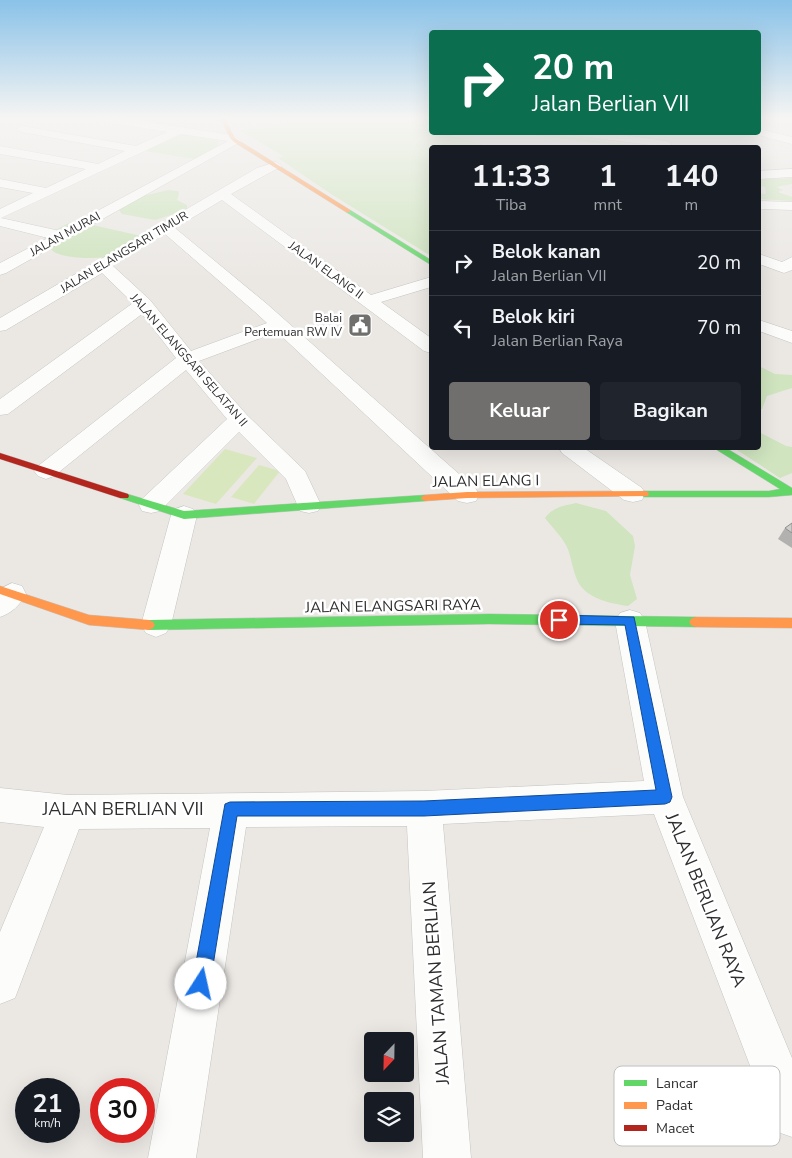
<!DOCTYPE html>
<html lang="id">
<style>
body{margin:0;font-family:"Nunito Sans",sans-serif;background:#20242c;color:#f1f3f6;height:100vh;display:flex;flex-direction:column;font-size:19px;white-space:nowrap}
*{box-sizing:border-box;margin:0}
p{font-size:16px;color:#9ea1a6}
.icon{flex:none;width:28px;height:28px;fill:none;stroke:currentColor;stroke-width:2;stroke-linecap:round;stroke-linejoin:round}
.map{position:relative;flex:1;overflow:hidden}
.details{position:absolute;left:429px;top:145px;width:332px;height:305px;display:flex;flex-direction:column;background:#171b24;border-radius:5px;box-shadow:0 5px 20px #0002}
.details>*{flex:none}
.guide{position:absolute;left:429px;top:30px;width:332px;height:105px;border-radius:5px;box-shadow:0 5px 20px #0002;background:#0b6e4f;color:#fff;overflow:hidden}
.needle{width:32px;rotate:202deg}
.buttons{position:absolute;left:364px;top:1032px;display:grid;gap:10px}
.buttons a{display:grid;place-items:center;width:50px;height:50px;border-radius:5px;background:#171b24;box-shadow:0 5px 20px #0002;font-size:25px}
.speed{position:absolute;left:15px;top:1078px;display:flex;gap:10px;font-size:25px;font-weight:700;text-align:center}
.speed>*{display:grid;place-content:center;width:65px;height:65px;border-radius:50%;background:#171b24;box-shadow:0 5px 20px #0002;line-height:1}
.speed small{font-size:12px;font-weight:400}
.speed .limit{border:8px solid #d22;background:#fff;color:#111}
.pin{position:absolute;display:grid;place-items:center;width:42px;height:42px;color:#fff;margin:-21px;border:2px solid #fff;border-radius:50%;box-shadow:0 1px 5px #0007}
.me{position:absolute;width:55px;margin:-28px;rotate:10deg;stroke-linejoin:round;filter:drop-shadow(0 0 4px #0008)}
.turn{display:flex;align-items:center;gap:18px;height:105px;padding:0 20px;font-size:22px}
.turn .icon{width:65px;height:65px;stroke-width:2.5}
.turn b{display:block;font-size:35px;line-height:42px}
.eta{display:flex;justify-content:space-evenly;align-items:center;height:85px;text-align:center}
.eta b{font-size:30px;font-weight:700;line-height:35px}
.primary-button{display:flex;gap:10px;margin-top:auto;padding:10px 20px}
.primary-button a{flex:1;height:58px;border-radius:5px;background:#706f6e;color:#fff;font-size:20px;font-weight:700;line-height:58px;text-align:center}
.primary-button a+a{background:#20242c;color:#f1f3f6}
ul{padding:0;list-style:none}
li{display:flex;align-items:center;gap:15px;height:65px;padding:0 20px;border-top:1px solid #363941}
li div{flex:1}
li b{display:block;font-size:19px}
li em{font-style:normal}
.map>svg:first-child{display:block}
</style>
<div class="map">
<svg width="792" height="1158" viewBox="0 0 792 1158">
<rect width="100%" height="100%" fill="#ebe8e4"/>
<path fill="#cfe4bf" d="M302,119H417L431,129V132L442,133L492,147L431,148V256L331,194L278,158L283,156L239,130L304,123Z
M517,133H541L646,147H626Z
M178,135H188L219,141L217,147L194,159L145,151Z
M792,178V184L776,187L783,190L778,192L792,197V201L759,199V193L766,194L765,187L759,186V179Z
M168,190L178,191L179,193L177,200L187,205V210L155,220L122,214L118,209L143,196Z
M80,220L97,226L146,237L147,245C128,259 77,262 56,253C52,251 48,246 45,242L44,236L69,223Z
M759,366L775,374L792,375V388L767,396L762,409L759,410Z
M759,432L786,446L792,447V473L780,478L734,448H759Z
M576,503L606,511L633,536L635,546L630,575L637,599L628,606C608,603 583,598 576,577C572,567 571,556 567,547C562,537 552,527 545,518C553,507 563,506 576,503Z"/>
<path fill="#d8e7be" d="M225,449L257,458L216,504L183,494Z
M259,465L280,471L254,504L231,497Z"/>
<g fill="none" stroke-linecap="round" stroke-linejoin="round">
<g stroke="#c5c4c4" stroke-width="1">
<path id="street" d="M100,119H129L232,135L242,141L6,273L0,275V263L48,238L0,226V209L33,193L0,187V179L46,188L86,169L0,154V146L98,164L125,151L22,132L16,129L22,126L136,146L167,132L105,122ZM181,134L228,141L60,231L1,218Z
M759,129L792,137V144L755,134L754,132H759Z
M567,132H603L666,141L672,144L666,147L572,135Z
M276,162L282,166L231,194L371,295L431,277V287L381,302L431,338V353L424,351L222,200L175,228L267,304L476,489L479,495L476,501L467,503L458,501L277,332L199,361L247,415L305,471L321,505L318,511L309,513L300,511L286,479L239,432L160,511L151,513L142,511L139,505L142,499L227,419L186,370L54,476L46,479L38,476L34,471L38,466L176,358L142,314L8,414L0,415V399L133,303L102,273L6,330L0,331V318L257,168ZM165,234L255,312L267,323L191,351L150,300L113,266Z
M792,169V177L759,179V171Z
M759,201L792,202V210L759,209Z
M759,254L782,262L792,257V270L784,273L759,264Z
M759,320L792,331V343L759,331Z
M559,448H584L642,488L645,494L642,500L633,502L624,500L562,453Z
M184,506L193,509L197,515L171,625L166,633L156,637L146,633L141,625L171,515L175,509Z
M12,583L22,586L26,594C20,605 12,613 0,617V589Z
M630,610L640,613L645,621L683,797L792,1058V1137L775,1131L654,814L443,824L471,1158H423L407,826L246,827L196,1158H148L210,828L79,829L15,998L0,1004V932L44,827L0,822V788L68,795L424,791L644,781L615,621L620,613Z"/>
</g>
<g stroke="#c5c4c4" stroke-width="1">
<path id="fast" d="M346,210H350L431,260V265L346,212Z
M716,448H726L792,488V495L769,497H644L639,494L644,491H769L780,489L717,450Z
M124,493L184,511L425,495L430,498L425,501L184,519L120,498L119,496L120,494Z
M489,614L695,617L699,619L701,622L699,625L695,627L489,624L149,630L145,628L143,625L145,622L149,620Z"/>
</g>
<g stroke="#c5c4c4" stroke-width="1">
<path id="slow" d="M221,119H225L234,137L238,140L350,210V212H346L234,142L230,138Z
M644,491L648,492L649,494L648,496L467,498L425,501L420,498L425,495L467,492Z
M0,586L89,615L149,620L153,622L155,625L153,628L149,630L89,625L0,594Z
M695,617L792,618V628L695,627L691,625L689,622L691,619Z"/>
</g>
<g stroke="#c5c4c4" stroke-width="1">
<path id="jam" d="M0,453L128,494L129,496L128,498H120L0,459Z"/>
</g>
<use href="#street" fill="#fcfcfb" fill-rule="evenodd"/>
<use href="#fast" fill="#63d668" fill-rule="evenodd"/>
<use href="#slow" fill="#ff974d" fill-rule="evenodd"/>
<use href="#jam" fill="#b3261e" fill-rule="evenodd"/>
</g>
<path fill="#b3b1af" d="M792,523V548L778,539L785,528Z"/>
<path fill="#d0cecb" stroke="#92908e" d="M792,523V533L785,528Z"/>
<linearGradient id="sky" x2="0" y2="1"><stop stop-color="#8ac2e8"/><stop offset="0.42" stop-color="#f6f5f3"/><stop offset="1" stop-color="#f6f5f3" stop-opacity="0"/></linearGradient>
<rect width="792" height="281" fill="url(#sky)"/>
<path fill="#1a73e8" stroke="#114b97" d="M559,615L634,617L672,797L670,802L665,804L424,816H237L210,984L207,990L201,992L195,990L192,984L225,804L230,802L424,801L656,790L625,625L559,624L555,623L553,620L555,616Z"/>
<defs>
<g id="civic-square" transform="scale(1.25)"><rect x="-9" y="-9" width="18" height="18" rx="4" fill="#706f6e" stroke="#fff"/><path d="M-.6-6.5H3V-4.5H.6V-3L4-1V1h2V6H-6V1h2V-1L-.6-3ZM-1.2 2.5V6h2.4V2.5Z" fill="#fff"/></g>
</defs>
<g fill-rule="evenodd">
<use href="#civic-square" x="360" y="325"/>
</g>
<g text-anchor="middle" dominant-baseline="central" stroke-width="5" stroke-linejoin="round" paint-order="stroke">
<g font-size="12" fill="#2e2e2e" stroke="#fff">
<text transform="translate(65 234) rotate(-29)">JALAN MURAI</text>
<text transform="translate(124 252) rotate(-31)">JALAN ELANGSARI TIMUR</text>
<text transform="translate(326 270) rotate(36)">JALAN ELANG II</text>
<text transform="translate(189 360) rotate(49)">JALAN ELANGSARI SELATAN II</text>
</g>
<g font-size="12" fill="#2e2e2e" stroke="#fff" text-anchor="end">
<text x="342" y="318">Balai<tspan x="342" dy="14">Pertemuan RW IV</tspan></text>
</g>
<g font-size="15" fill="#2e2e2e" stroke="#fff">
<text transform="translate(486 481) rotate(-1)">JALAN ELANG I</text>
<text transform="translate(393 606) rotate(-1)">JALAN ELANGSARI RAYA</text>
</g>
<g font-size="18" fill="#2e2e2e" stroke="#fff">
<text x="123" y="809">JALAN BERLIAN VII</text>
<text transform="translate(706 900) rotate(68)">JALAN BERLIAN RAYA</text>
<text transform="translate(436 983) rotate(-94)">JALAN TAMAN BERLIAN</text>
</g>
</g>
<rect x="614" y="1066" width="166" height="80" rx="8" fill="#fff" stroke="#c0c0c0" stroke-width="1"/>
<rect x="624" y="1080" width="23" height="6" fill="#63d668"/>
<rect x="624" y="1102" width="23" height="7" fill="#ff974d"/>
<rect x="624" y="1125" width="23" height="6" fill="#b3261e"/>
<g font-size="14" fill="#2e2e2e">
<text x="656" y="1088">Lancar</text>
<text x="656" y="1110">Padat</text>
<text x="656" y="1133">Macet</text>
</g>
</svg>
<div class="buttons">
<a><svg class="needle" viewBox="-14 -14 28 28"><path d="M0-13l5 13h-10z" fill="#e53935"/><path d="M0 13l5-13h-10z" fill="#9ea1a6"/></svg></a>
<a><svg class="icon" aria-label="layers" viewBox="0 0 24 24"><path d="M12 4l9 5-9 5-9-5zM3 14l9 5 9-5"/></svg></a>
</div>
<div class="speed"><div>21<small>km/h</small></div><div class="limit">30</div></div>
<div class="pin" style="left:559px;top:620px;background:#d93025"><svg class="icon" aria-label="arrive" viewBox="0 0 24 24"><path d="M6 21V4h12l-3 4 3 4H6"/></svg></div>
<svg class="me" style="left:201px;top:984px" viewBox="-20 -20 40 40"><circle r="19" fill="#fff"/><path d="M0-13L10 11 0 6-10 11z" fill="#1a73e8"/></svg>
<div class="guide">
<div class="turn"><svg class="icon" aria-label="right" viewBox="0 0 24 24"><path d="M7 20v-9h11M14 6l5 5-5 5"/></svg><div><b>20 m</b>Jalan Berlian VII</div></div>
</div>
<section class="details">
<div class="eta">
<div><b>11:33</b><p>Tiba</p></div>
<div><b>1</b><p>mnt</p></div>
<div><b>140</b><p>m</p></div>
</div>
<ul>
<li><svg class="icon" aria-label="right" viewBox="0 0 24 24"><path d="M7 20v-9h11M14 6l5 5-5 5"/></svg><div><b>Belok kanan</b><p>Jalan Berlian VII</p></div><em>20 m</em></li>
<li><svg class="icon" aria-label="left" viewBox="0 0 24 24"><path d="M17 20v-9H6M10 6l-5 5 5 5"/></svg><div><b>Belok kiri</b><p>Jalan Berlian Raya</p></div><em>70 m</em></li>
</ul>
<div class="primary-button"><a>Keluar</a><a>Bagikan</a></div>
</section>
</div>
